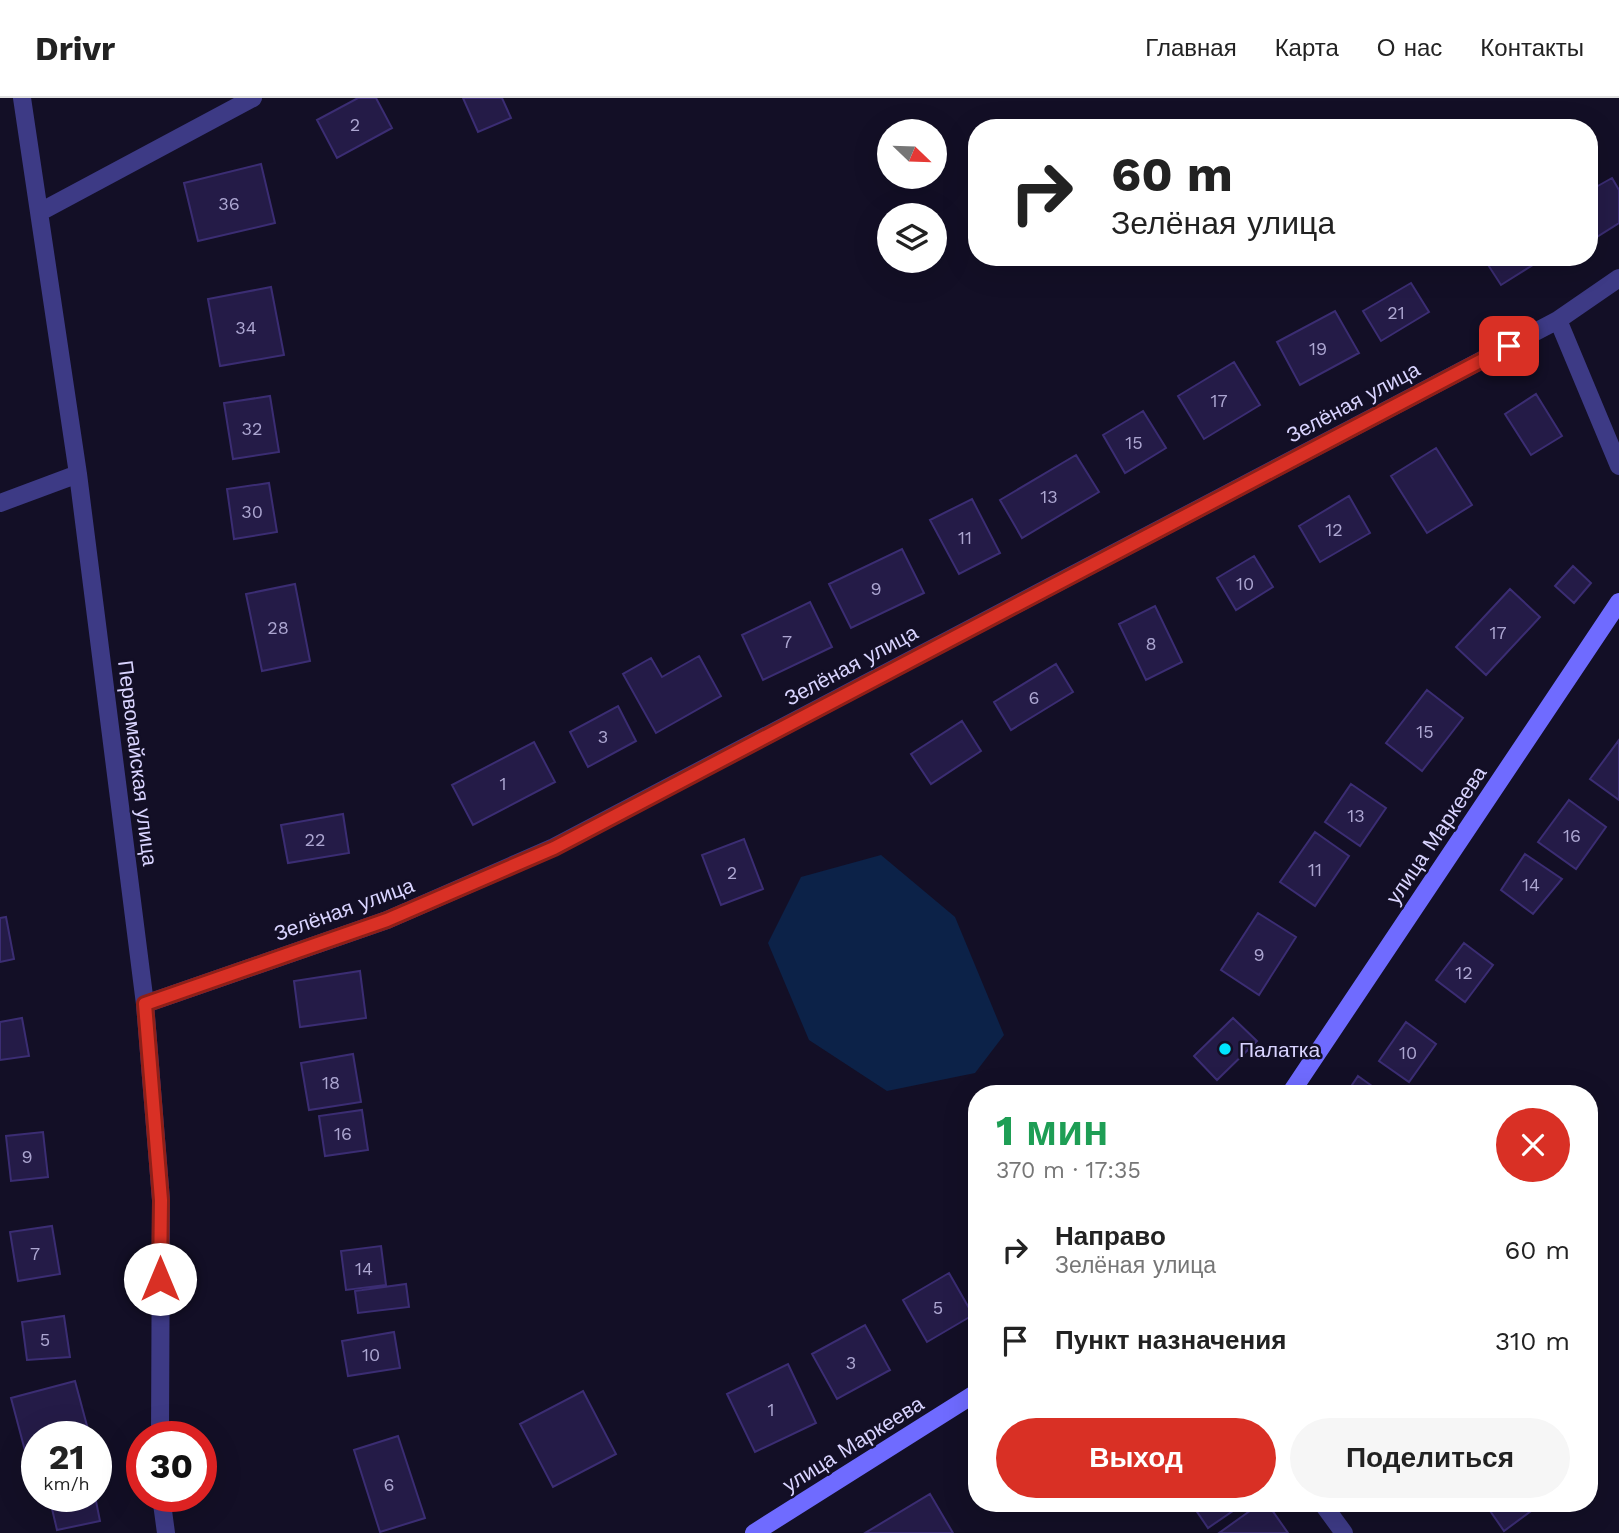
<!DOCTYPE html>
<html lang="ru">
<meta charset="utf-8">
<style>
body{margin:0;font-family:"Work Sans",sans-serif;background:#f6f6f6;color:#222;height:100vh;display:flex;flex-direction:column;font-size:26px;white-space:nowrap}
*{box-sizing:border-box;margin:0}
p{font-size:23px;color:#767676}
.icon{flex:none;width:38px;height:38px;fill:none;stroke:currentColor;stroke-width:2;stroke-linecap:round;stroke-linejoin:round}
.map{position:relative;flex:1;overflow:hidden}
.details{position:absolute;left:968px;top:987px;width:630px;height:427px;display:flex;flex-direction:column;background:#fff;border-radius:28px;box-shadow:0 7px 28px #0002}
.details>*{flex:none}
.top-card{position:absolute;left:968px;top:21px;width:630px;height:147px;border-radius:28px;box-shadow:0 7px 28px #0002;background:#fff;color:#222;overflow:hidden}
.needle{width:46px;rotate:113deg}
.fabs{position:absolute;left:877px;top:21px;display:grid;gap:14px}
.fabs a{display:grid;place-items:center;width:70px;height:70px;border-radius:50%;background:#fff;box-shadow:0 7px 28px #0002;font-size:35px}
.speed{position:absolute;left:21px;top:1323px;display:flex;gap:14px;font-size:35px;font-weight:700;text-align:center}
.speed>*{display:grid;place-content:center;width:91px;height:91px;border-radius:50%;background:#fff;box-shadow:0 7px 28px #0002;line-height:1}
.speed small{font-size:18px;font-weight:400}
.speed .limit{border:10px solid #d22;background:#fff;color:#111}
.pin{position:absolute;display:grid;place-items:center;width:60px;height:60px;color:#fff;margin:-30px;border-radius:14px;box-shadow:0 4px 10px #0006}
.me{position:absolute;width:77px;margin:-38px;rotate:0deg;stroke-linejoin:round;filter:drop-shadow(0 0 5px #0008)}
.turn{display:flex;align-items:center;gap:24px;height:147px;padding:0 28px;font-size:32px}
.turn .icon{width:91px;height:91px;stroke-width:2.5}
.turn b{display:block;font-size:49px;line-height:60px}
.round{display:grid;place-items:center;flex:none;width:74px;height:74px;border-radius:37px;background:#f6f6f6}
.headline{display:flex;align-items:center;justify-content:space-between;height:119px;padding:0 28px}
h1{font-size:42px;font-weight:700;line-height:52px;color:#1e9e55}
.cta{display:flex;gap:14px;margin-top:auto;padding:14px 28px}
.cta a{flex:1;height:80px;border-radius:42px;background:#d93025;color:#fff;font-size:28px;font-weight:700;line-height:80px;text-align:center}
.cta a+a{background:#f6f6f6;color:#222}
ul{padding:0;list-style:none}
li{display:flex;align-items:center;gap:21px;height:91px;padding:0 28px}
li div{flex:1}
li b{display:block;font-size:26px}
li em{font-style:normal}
header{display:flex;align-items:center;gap:42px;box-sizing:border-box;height:98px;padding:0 35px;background:#fff;border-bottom:2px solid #e0e0e0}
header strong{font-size:33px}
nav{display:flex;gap:38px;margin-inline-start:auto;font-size:24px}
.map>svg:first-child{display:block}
</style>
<header>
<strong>Drivr</strong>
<nav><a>Главная</a><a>Карта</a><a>О нас</a><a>Контакты</a></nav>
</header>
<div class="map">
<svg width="1619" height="1435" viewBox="0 0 1619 1435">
<rect width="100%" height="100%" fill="#130f26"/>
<path fill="#0c2248" d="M881,757L955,819L1004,937L975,975L887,993L809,942L768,845L801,779Z"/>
<path fill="#241b47" stroke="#3b2d73" stroke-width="2" d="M358,0H376L392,30L337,60L317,22Z
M463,0H502L511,20L478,34Z
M261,66L275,125L198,143L184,85Z
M1612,80L1619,92V125L1592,142L1589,136V93Z
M1483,159H1532L1536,165L1501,187Z
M1411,185L1429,214L1381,243L1363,213Z
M271,189L284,257L220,268L208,201Z
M1335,213L1359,255L1300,287L1277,244Z
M1234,264L1260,307L1204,341L1178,298Z
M1536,296L1562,338L1531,357L1505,316Z
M270,298L279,354L233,361L224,305Z
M1143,313L1166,350L1125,375L1103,337Z
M1436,350L1472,407L1427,435L1391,378Z
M1076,357L1099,394L1022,440L1000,402Z
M269,385L277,434L234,441L227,391Z
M1349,398L1370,435L1320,464L1299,428Z
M972,401L1000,455L959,476L930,422Z
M902,451L924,495L851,530L829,486Z
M1254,458L1273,489L1236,512L1217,480Z
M1573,468L1591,485L1574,505L1555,488Z
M295,486L310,563L262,573L246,496Z
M1510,491L1540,519L1486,577L1456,549Z
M810,504L832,549L763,582L742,537Z
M1155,508L1182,564L1146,582L1119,526Z
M699,558L721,598L656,635L623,576L651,560L662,579Z
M1056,566L1073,594L1011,632L994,604Z
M1427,592L1463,620L1422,673L1386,645Z
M618,608L636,643L588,669L570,634Z
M962,623L981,653L931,686L911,656Z
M1619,642V702L1590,681Z
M534,644L555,684L473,727L452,687Z
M1351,686L1386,710L1360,748L1325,724Z
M1569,702L1606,729L1576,771L1538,744Z
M343,716L349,755L288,765L281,727Z
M1315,734L1349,758L1315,808L1280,784Z
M744,741L763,791L721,807L702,757Z
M1525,756L1562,781L1533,816L1501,792Z
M1258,815L1296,839L1259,897L1221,872Z
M6,819L14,861L0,864V820Z
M1464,845L1493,867L1465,904L1436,882Z
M360,873L366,920L300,929L294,883Z
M22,920L29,958L0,962V924Z
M1233,920L1257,943L1217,982L1194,958Z
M1406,924L1436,946L1409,984L1379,963Z
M353,956L361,1004L309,1012L301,965Z
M1358,978L1383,996H1346Z
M362,1012L368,1052L325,1058L319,1018Z
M43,1034L48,1079L11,1083L6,1038Z
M52,1128L60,1176L18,1183L10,1134Z
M381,1148L386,1187L346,1192L341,1153Z
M949,1175L973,1217L927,1244L903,1202Z
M406,1186L409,1209L358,1215L355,1193Z
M64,1218L70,1259L27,1262L22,1224Z
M865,1227L890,1272L837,1301L812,1256Z
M394,1234L400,1270L348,1278L342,1243Z
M788,1266L816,1325L755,1354L727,1296Z
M75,1283L90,1339H37V1361L28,1364L11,1300Z
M583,1293L616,1356L553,1389L520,1326Z
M398,1338L425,1420L380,1434L354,1352Z
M930,1396L953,1435H865Z
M49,1398H95L100,1423L57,1432Z
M1191,1405H1242L1243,1406L1208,1430Z
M1261,1405H1267L1288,1435H1219Z
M1489,1405H1542L1504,1433L1486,1407Z"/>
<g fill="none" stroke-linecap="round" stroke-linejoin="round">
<path stroke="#3d3a85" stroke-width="18" d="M22,0L78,376L145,906L161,1102L160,1339
M40,114L253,0
M1558,222L1619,180
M0,405L78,376
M145,906L387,822L554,749L1558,222L1619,368
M161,1398L166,1435
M1322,1405L1344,1435"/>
<path stroke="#6f6bff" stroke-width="18" d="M1290,996L1619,504
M754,1435L976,1295"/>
</g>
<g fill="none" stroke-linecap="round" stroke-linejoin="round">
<g stroke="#8d1f18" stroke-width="18">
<path id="route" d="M160,1181L161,1102L145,906L387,822L554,750L1509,248"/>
</g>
<use href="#route" stroke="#d93025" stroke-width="12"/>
</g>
<circle fill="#00e5ff" stroke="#130f26" stroke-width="2.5" cx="1225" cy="951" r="7"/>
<g text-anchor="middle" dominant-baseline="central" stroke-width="5" stroke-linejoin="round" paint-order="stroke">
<g font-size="18" fill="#aca6d1">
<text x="355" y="26">2</text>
<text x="229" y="105">36</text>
<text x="1396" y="214">21</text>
<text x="246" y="229">34</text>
<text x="1318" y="250">19</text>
<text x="1219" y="302">17</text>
<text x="252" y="330">32</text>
<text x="1134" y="344">15</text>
<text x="1049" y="398">13</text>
<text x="252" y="413">30</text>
<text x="1334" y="431">12</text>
<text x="965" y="439">11</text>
<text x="1245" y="485">10</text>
<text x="876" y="490">9</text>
<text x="278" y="529">28</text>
<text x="1498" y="534">17</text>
<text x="787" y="543">7</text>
<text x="1151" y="545">8</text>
<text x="1034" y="599">6</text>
<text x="1425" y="633">15</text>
<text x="603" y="638">3</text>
<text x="503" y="685">1</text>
<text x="1356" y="717">13</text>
<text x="1572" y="737">16</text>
<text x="315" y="741">22</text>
<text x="1315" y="771">11</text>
<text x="732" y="774">2</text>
<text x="1531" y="786">14</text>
<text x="1259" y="856">9</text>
<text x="1464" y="874">12</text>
<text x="1408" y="954">10</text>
<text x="331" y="984">18</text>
<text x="343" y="1035">16</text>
<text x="27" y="1058">9</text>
<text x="35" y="1155">7</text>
<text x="364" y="1170">14</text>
<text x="938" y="1209">5</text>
<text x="45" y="1241">5</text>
<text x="371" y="1256">10</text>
<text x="851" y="1264">3</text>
<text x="771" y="1311">1</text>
<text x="389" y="1386">6</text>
</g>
<g font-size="21" fill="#d9d4ff" stroke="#130f26">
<text transform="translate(1353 304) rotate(-28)">Зелёная улица</text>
<text transform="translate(851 567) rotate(-28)">Зелёная улица</text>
<text transform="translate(138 665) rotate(83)">Первомайская улица</text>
<text transform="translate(1436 737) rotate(-56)">улица Маркеева</text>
<text transform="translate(344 811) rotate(-20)">Зелёная улица</text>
<text transform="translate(853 1346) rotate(-32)">улица Маркеева</text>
</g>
<g font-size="21" fill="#d9d4ff" stroke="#130f26" text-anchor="start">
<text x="1239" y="951">Палатка</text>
</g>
</g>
</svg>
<div class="fabs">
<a><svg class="needle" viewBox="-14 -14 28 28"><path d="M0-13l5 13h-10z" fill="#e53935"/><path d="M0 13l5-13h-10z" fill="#767676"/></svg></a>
<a><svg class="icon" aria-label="layers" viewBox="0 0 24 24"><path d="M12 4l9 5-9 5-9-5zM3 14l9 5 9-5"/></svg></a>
</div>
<div class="speed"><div>21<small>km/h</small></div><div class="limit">30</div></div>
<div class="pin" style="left:1509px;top:248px;background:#d93025"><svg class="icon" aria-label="arrive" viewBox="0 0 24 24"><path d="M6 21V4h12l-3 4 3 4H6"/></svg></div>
<svg class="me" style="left:160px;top:1181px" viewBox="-20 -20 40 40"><circle r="19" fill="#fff"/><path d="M0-13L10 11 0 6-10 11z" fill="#d93025"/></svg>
<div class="top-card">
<div class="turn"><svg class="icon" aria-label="right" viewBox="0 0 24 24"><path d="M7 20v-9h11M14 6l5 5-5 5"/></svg><div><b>60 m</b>Зелёная улица</div></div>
</div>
<section class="details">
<div class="headline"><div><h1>1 мин</h1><p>370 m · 17:35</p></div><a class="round" style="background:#d93025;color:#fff"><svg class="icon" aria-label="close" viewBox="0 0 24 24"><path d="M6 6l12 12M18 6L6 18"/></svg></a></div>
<ul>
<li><svg class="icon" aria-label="right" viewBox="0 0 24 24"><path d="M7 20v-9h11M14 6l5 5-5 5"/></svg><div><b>Направо</b><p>Зелёная улица</p></div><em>60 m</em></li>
<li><svg class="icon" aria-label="arrive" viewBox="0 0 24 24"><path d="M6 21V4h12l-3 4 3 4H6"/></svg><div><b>Пункт назначения</b></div><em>310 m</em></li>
</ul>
<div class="cta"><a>Выход</a><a>Поделиться</a></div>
</section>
</div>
